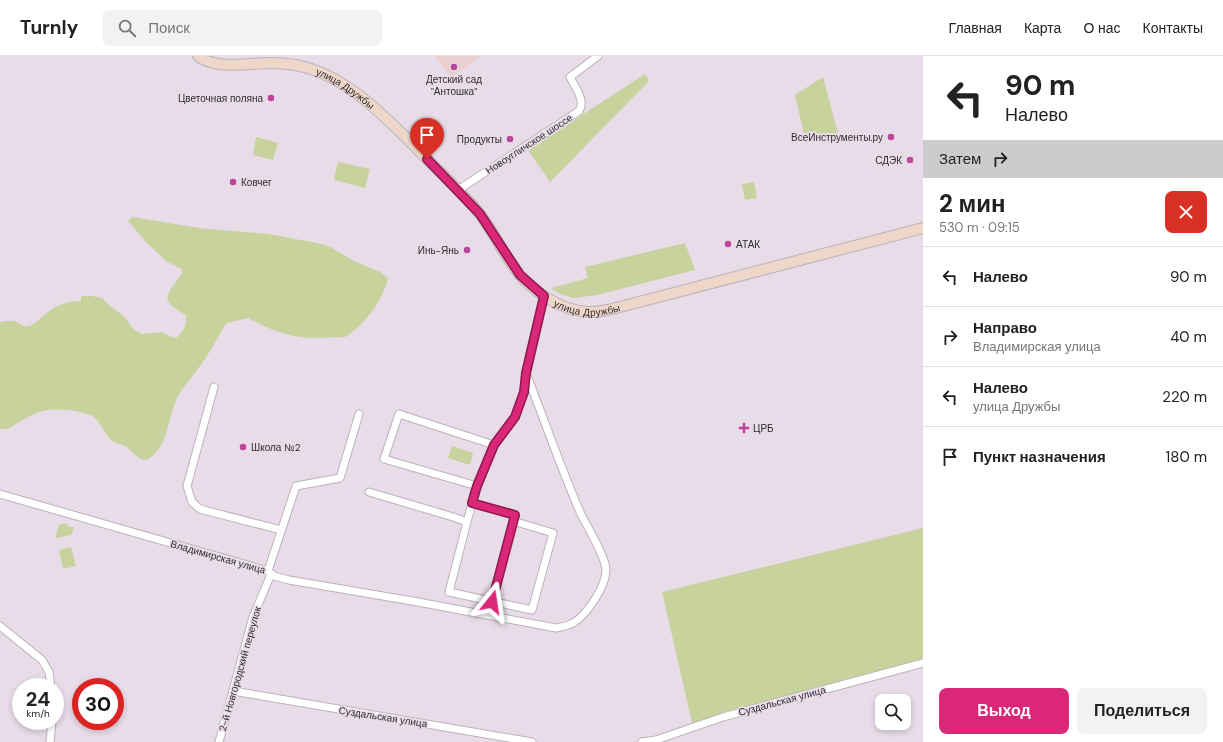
<!DOCTYPE html>
<html lang="ru">
<meta charset="utf-8">
<style>
body{margin:0;font-family:"DM Sans",sans-serif;background:#f2f2f2;color:#222;height:100vh;display:flex;flex-direction:column;font-size:15px;white-space:nowrap}
*{box-sizing:border-box;margin:0}
p{font-size:13px;color:#767676}
.icon{flex:none;width:22px;height:22px;fill:none;stroke:currentColor;stroke-width:2;stroke-linecap:round;stroke-linejoin:round}
.map{position:relative;flex:1;overflow:hidden}
.side{display:flex;flex-direction:column;background:#fff;width:300px}
.side>*{flex:none}
.hud{background:#fff;color:#222;overflow:hidden}
.buttons{position:absolute;left:875px;top:638px;display:grid;gap:8px}
.buttons a{display:grid;place-items:center;width:36px;height:36px;border-radius:8px;background:#fff;box-shadow:0 2px 6px #0003;font-size:20px}
.speed{position:absolute;left:12px;top:622px;display:flex;gap:8px;font-size:20px;font-weight:700;text-align:center}
.speed>*{display:grid;place-content:center;width:52px;height:52px;border-radius:50%;background:#fff;box-shadow:0 2px 6px #0003;line-height:1}
.speed small{font-size:10px;font-weight:400}
.speed .limit{border:6px solid #d22;background:#fff;color:#111}
.pin{position:absolute;display:grid;place-items:center;width:34px;height:34px;color:#fff;margin:-41px -17px;border-radius:50% 50% 50% 0;rotate:-45deg;box-shadow:0 0 4px #0007}
.pin .icon{rotate:45deg}
.me{position:absolute;width:44px;margin:-22px;rotate:15deg;stroke-linejoin:round;filter:drop-shadow(0 0 3px #0008)}
.turn{display:flex;align-items:center;gap:14px;height:84px;padding:0 16px;font-size:18px}
.turn .icon{width:52px;height:52px;stroke-width:2.5}
.turn b{display:block;font-size:28px;line-height:34px}
.then{display:flex;align-items:center;height:38px;padding:0 16px;background:#0003;gap:8px;font-size:15px}
.round{display:grid;place-items:center;flex:none;width:42px;height:42px;border-radius:8px;background:#f2f2f2}
.head{display:flex;align-items:center;justify-content:space-between;height:68px;padding:0 16px}
h1{font-size:24px;font-weight:800;line-height:30px}
.button{display:flex;gap:8px;margin-top:auto;padding:8px 16px}
.button a{flex:1;height:46px;border-radius:8px;background:#db2777;color:#fff;font-size:16px;font-weight:800;line-height:46px;text-align:center}
.button a+a{background:#f2f2f2;color:#222}
ul{padding:0;list-style:none}
li{display:flex;align-items:center;gap:12px;height:60px;padding:0 16px;border-top:1px solid #e0e0e0}
li div{flex:1}
li b{display:block;font-size:15px}
li em{font-style:normal}
header{display:flex;align-items:center;gap:24px;box-sizing:border-box;height:56px;padding:0 20px;background:#fff;border-bottom:1px solid #e0e0e0}
header strong{font-size:19px}
nav{display:flex;gap:22px;margin-inline-start:auto;font-size:14px}
.search{width:280px;height:36px;background:#f2f2f2;display:flex;align-items:center;gap:10px;box-sizing:border-box;padding:0 14px;border-radius:8px;color:#767676;font-size:15px}
main{display:flex;flex:1;min-height:0}
.map>svg:first-child{display:block}
</style>
<header>
<strong>Turnly</strong>
<div class="search"><svg class="icon" aria-label="search" viewBox="0 0 24 24"><circle cx="10" cy="10" r="6"/><path d="M15 15l6 6"/></svg>Поиск</div>
<nav><a>Главная</a><a>Карта</a><a>О нас</a><a>Контакты</a></nav>
</header>
<main>
<div class="map">
<svg width="923" height="686" viewBox="0 0 923 686">
<rect width="100%" height="100%" fill="#e7dce8"/>
<path fill="#eacfd0" d="M435,0H481L451,22Z"/>
<path fill="#c8d29d" d="M645,18L649,25L550,126L528,94Z
M823,21L838,77L806,87L795,39Z
M256,81L278,87L273,104L253,99Z
M338,106L370,113L365,132L334,124Z
M754,126L757,142L745,144L742,128Z
M132,161L199,172L268,178L322,188L332,192L354,205L380,216L388,222C383,244 364,270 345,281C330,281 315,283 301,281C283,279 264,271 248,262L227,267L224,271C217,283 210,296 202,307C194,319 184,329 177,342C168,361 169,388 150,402C140,409 133,394 125,390C121,388 115,387 111,384C105,379 102,368 95,362C88,355 58,352 48,354C33,356 20,366 8,373H2L0,372V266C4,266 8,264 12,265C19,265 23,272 29,270C34,269 38,264 42,261C54,250 65,245 81,245V240H92L102,242L109,249L125,261L133,273L142,278L162,276L171,281L176,282C185,273 186,271 186,259C180,255 171,251 168,245C165,238 178,223 182,218V213L167,206L147,187L128,165Z
M685,187L695,214L597,239L574,242L560,238L551,232L588,222L585,211Z
M452,390L473,397L470,409L448,402Z
M66,467L69,471H74L71,479L56,482V479L59,469Z
M923,472V607L693,671L662,536Z
M71,491L76,510L63,513L59,494Z"/>
<g fill="none" stroke-linecap="round" stroke-linejoin="round">
<g stroke="#bcb2bc" stroke-width="9">
<path id="street" d="M458,134L579,55C586,45 575,31 570,21L598,0
M214,331L187,430L192,446L200,453L281,474
M477,430L384,403L399,358L494,389
M369,436L453,461L467,466L477,430L494,389L515,361L524,336L526,317L544,240
M0,438L268,515L274,520L289,524L418,546L556,572C562,571 568,570 573,567C587,559 606,530 606,514C606,501 586,469 580,456C560,410 544,363 526,317
M472,447L515,459L492,545
M467,466L449,536L532,554L553,477L513,465
M268,515L296,430L340,422L359,358
M0,570L42,604L49,616L51,631
M233,635L532,686
M50,686L52,665
M219,686L253,561L271,518
M642,686L656,684L723,661L923,607"/>
</g>
<g stroke="#bcb2bc" stroke-width="12">
<g id="secondary">
<path id="s1" d="M198,0C215,14 250,7 272,7C279,7 288,8 296,9C334,16 365,42 392,68C407,82 421,97 435,111C450,126 466,141 479,157C493,174 501,194 514,211C529,234 561,255 589,256C599,256 608,254 616,252L923,172"/>
</g>
</g>
<use href="#street" stroke="#fff" stroke-width="7"/>
<use href="#secondary" stroke="#eed7c9" stroke-width="10"/>
</g>
<g fill="none" stroke-linecap="round" stroke-linejoin="round">
<g stroke="#8e194d" stroke-width="10">
<path id="route" d="M427,103L480,158L520,219L544,240L526,317L524,336L515,361L494,389L477,430L472,447L515,459L492,546"/>
</g>
<use href="#route" stroke="#db2777" stroke-width="7"/>
</g>
<g fill="#bd4599" stroke="#e7dce8" stroke-width="1.5">
<circle cx="454" cy="11" r="4"/>
<circle cx="271" cy="42" r="4"/>
<circle cx="891" cy="81" r="4"/>
<circle cx="510" cy="83" r="4"/>
<circle cx="910" cy="104" r="4"/>
<circle cx="233" cy="126" r="4"/>
<circle cx="728" cy="188" r="4"/>
<circle cx="467" cy="194" r="4"/>
<path d="M742 366h4v4h4v4h-4v4h-4v-4h-4v-4h4z"/>
<circle cx="243" cy="391" r="4"/>
</g>
<g text-anchor="middle" dominant-baseline="central" stroke-width="3.5" stroke-linejoin="round" paint-order="stroke">
<g font-size="10" fill="#302c31" stroke="#e7dce8" text-anchor="end">
<text x="454" y="23" text-anchor="middle">Детский сад<tspan x="454" dy="12">"Антошка"</tspan></text>
<text x="263" y="42">Цветочная поляна</text>
<text x="883" y="81">ВсеИнструменты.ру</text>
<text x="502" y="83">Продукты</text>
<text x="902" y="104">СДЭК</text>
<text x="241" y="126" text-anchor="start">Ковчег</text>
<text x="736" y="188" text-anchor="start">АТАК</text>
<text x="459" y="194">Инь-Янь</text>
<text x="753" y="372" text-anchor="start">ЦРБ</text>
<text x="251" y="391" text-anchor="start">Школа №2</text>
</g>
<g font-size="10" fill="#302c31" stroke="#e7dce8">
<text stroke="none"><textPath href="#s1" startOffset="155">улица Дружбы</textPath></text>
<text transform="translate(529 88) rotate(-33)">Новоугличское шоссе</text>
<text stroke="none"><textPath href="#s1" startOffset="491">улица Дружбы</textPath></text>
<text transform="translate(218 501) rotate(16)">Владимирская улица</text>
<text transform="translate(240 613) rotate(-74)">2-й Новгородский переулок</text>
<text transform="translate(782 645) rotate(-15)">Суздальская улица</text>
<text transform="translate(383 661) rotate(9)">Суздальская улица</text>
</g>
</g>
</svg>
<div class="buttons">
<a><svg class="icon" aria-label="search" viewBox="0 0 24 24"><circle cx="10" cy="10" r="6"/><path d="M15 15l6 6"/></svg></a>
</div>
<div class="speed"><div>24<small>km/h</small></div><div class="limit">30</div></div>
<div class="pin" style="left:427px;top:103px;background:#d93025"><svg class="icon" aria-label="arrive" viewBox="0 0 24 24"><path d="M6 21V4h12l-3 4 3 4H6"/></svg></div>
<svg class="me" style="left:492px;top:546px" viewBox="-20 -20 40 40"><path d="M0-17L14 15 0 8-14 15z" fill="#db2777" stroke="#fff" stroke-width="4"/></svg>
</div>
<section class="side">
<div class="hud">
<div class="turn"><svg class="icon" aria-label="left" viewBox="0 0 24 24"><path d="M17 20v-9H6M10 6l-5 5 5 5"/></svg><div><b>90 m</b>Налево</div></div>
<div class="then">Затем<svg class="icon" aria-label="right" viewBox="0 0 24 24"><path d="M7 20v-9h11M14 6l5 5-5 5"/></svg></div>
</div>
<div class="head"><div><h1>2 мин</h1><p>530 m · 09:15</p></div><a class="round" style="background:#d93025;color:#fff"><svg class="icon" aria-label="close" viewBox="0 0 24 24"><path d="M6 6l12 12M18 6L6 18"/></svg></a></div>
<ul>
<li><svg class="icon" aria-label="left" viewBox="0 0 24 24"><path d="M17 20v-9H6M10 6l-5 5 5 5"/></svg><div><b>Налево</b></div><em>90 m</em></li>
<li><svg class="icon" aria-label="right" viewBox="0 0 24 24"><path d="M7 20v-9h11M14 6l5 5-5 5"/></svg><div><b>Направо</b><p>Владимирская улица</p></div><em>40 m</em></li>
<li><svg class="icon" aria-label="left" viewBox="0 0 24 24"><path d="M17 20v-9H6M10 6l-5 5 5 5"/></svg><div><b>Налево</b><p>улица Дружбы</p></div><em>220 m</em></li>
<li><svg class="icon" aria-label="arrive" viewBox="0 0 24 24"><path d="M6 21V4h12l-3 4 3 4H6"/></svg><div><b>Пункт назначения</b></div><em>180 m</em></li>
</ul>
<div class="button"><a>Выход</a><a>Поделиться</a></div>
</section>
</main>
